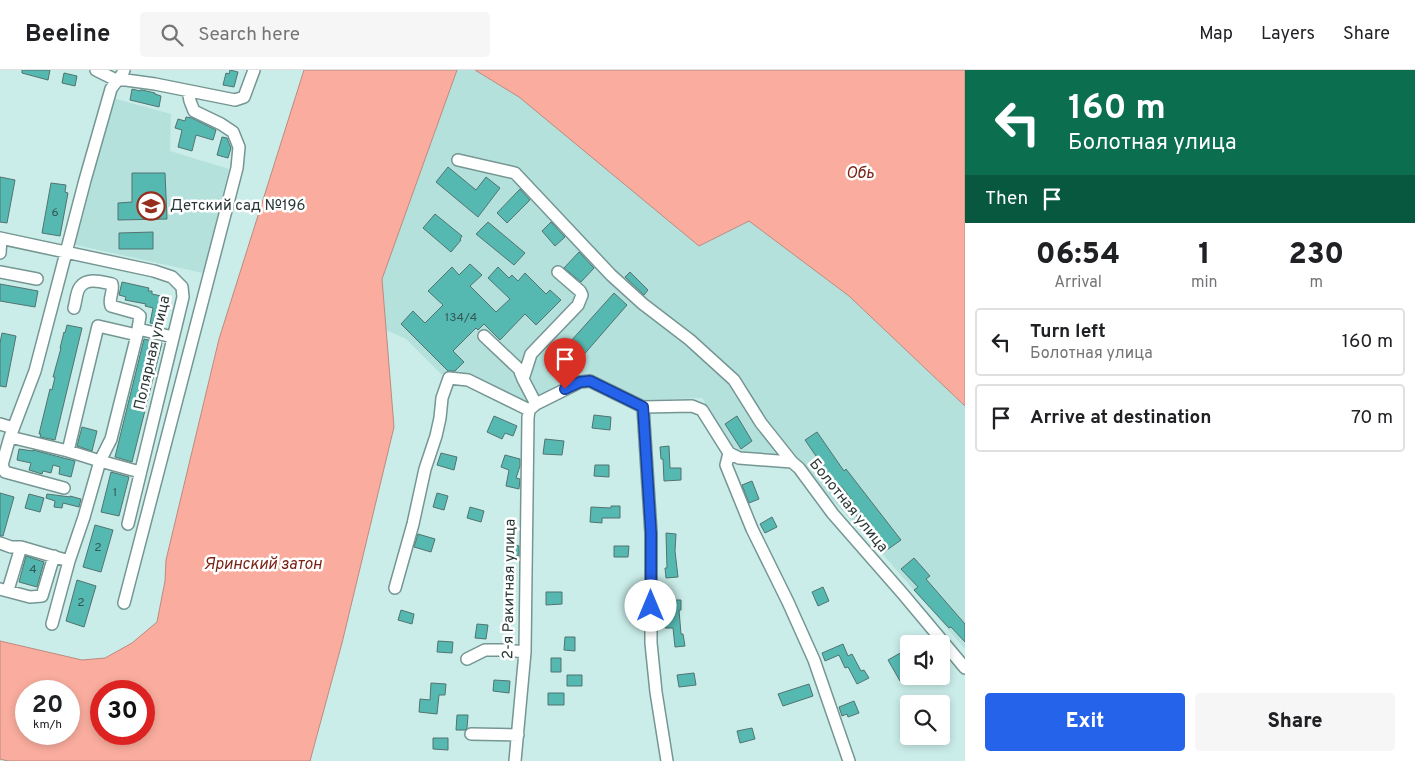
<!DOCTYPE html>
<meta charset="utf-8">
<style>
body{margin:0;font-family:Overpass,sans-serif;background:#f6f6f6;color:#202124;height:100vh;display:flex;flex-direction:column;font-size:19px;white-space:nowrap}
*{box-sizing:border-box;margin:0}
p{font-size:16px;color:#757577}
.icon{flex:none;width:28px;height:28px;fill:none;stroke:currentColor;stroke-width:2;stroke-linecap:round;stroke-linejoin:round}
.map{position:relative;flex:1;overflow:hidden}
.drawer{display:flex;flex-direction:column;background:#fff;width:450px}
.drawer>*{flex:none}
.guide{background:#0b6e4f;color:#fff;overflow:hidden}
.tools{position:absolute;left:900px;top:565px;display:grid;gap:10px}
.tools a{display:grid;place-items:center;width:50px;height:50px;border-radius:5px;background:#fff;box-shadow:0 2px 8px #0003;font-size:25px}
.speed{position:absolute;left:15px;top:610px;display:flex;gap:10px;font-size:25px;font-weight:700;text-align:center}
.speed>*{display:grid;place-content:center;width:65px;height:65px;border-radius:50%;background:#fff;box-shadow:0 2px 8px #0003;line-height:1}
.speed small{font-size:12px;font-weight:400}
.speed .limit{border:8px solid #d22;background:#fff;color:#111}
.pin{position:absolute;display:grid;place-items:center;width:42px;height:42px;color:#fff;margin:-51px -21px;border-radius:50% 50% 50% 0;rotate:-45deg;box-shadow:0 0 5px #0007}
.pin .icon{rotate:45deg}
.me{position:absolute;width:55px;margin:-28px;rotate:0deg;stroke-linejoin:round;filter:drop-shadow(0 0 4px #0008)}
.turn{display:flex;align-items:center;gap:18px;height:105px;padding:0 20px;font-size:22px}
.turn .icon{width:65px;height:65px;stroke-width:2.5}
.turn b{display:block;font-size:35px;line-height:42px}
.then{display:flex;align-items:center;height:48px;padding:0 20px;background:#0003;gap:10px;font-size:19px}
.eta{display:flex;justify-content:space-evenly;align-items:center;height:85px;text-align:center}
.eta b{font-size:30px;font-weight:800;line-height:35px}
.button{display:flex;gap:10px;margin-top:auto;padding:10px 20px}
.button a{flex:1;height:58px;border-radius:5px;background:#2563eb;color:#fff;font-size:20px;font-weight:800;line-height:58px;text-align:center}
.button a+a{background:#f6f6f6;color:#202124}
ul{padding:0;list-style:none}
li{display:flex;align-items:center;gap:15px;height:68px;margin:0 10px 8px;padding:0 10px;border:2px solid #e0e0e0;border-radius:5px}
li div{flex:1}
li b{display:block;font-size:19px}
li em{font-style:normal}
header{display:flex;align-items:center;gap:30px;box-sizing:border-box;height:70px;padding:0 25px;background:#fff;border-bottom:1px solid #e0e0e0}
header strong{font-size:24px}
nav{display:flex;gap:28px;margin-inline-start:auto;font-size:18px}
.search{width:350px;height:45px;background:#f6f6f6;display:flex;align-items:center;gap:12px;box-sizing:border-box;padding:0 18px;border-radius:5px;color:#757577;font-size:19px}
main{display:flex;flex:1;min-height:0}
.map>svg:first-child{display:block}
</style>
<header>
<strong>Beeline</strong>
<div class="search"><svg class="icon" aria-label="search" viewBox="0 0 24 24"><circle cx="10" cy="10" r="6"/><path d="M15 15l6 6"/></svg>Search here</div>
<nav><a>Map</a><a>Layers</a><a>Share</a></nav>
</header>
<main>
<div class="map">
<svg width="965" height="691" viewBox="0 0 965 691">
<rect width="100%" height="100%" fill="#caede9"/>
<path fill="#b5e1dd" d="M457,0H475L519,27L749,151L849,226L965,336V579L874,474L792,388L733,380L702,328L645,330L579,302L523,335L456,304H441L406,269L386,260L382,209Z
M113,28L171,44L170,81L229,99L203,203L71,174Z"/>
<path fill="#faad9e" stroke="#bc8a7f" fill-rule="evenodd" d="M304,0H457L382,209L394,357L342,573L310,691H8L0,689V571L82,590L105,588L132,573L157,552L165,511L166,490L219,269ZM26,621H69V664H26ZM101,621H144V664H101Z
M475,0H965V336L849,226L749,151L699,176L519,27Z"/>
<path fill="#55b9b2" stroke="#537370" d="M22,0H50L48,10L22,3Z
M230,0L238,2L234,17L223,15L226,3L229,4Z
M64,3L77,6L75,16L62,13Z
M132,19L140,21V20H142L155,23V24L161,26L159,37L130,30Z
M186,47L192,48L216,60L213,70L196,65L192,81L178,77L182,60L175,58L178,49L185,51Z
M222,67L227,68L231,78L228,88L217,85Z
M448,97L476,120L486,107L500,118L478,147L436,112Z
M132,103H165L167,149L118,150V133L132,132Z
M0,107L15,110L7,153L0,152Z
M51,113L66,115L65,122L68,123L60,166L42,163Z
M520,119L530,130L507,153L497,143Z
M435,144L462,166L460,169L461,170L451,182L423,158Z
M488,152L525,183L514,195L476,164Z
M551,152L565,167L555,176L542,161Z
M153,162V179H119V163Z
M579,182L594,198L581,212L564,198Z
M470,194L482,205L470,216L496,242L510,229L488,208L498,197L509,208L512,205L518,211L525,203L546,224L550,220L561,230L536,255L525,244L500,270L484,254L478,260L476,258L453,281L464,292L455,301H448L401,254L413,241L425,253L443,235L428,221L452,197L459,205Z
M630,202L648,220L644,225L625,207Z
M122,212L149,218L148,221H152V224L170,228L166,249L164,248L163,255L150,253L153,238L145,236L146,234L125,230L126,227L119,225Z
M0,214L38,221L35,237L0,231Z
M614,223L627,235L567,304L553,291Z
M67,255L82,258L55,370L40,367L41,364H39L50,319L52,320L55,307H53L61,278H60L64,262L65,263Z
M2,263L16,266L6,317L0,316V273Z
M144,269L162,273L132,392L115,387Z
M594,345L611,347L610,360L592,358Z
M494,346L517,356L513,366L505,363L502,369L487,362Z
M737,346L752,371L741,379L725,354Z
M82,357L97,361L92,381L77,376Z
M817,362L844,401L846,399L901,470L884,482L846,432L851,429L841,416L838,418L805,370Z
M545,369L564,371L562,385L543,384Z
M669,376L670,398H681V410L664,411L663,389H661L660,377Z
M19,379L33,381V380L75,391L71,407L59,404L60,397L53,395L51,403L43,401L42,404L29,400L31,393L17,390Z
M441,383L457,387L454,400L437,395Z
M505,385L520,389V396L516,408L520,409L519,419L506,416L509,400L501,397Z
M595,395H609V407L594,406Z
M111,402L129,407L119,446L101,442Z
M752,411L759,429L749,433L742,415Z
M0,423L14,427L3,466H0Z
M437,423L448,426L444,440L433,437Z
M29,424L44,428L40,442L25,438Z
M47,424L70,427V426L81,429L79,437L63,433L62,438L54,437L55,431L46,428Z
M611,436H620V448H602V453L590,452L591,437L611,438Z
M470,437L484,441L481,452L467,448Z
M772,447L777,457L765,463L760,454Z
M95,455L113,460L101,502L83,497Z
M666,463L676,464L675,481L678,507L666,508L665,498H667Z
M418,464L435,469L431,482L414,477Z
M508,472L519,476V486L505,482Z
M614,476H629L628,487H614Z
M26,486L44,492L37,517L19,512Z
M914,488L930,506L926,509L965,554V572L951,557L949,558L914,520L918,517L901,499Z
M77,510L96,516L84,557L66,551Z
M823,517L829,531L818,536L812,522Z
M546,522H562V534L546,535Z
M669,530H681V540H679L681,564H683L685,576L675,577L673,558H665L664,549L669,548Z
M401,540L414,544L412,554L398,550Z
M477,554L488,555L486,569L475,568Z
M565,567H575V581L564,580Z
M438,571L453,572L452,583L437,582Z
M843,574L848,586L852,584L861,601L864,600L869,608L857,614L848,597L845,598L839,585L825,591L822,583Z
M909,578V606L900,611L888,590Z
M551,588H561V602H551Z
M694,603L696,615L679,617L677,605Z
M567,605H582V616H567Z
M494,610L510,611L509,623L493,621Z
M431,613L446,614L445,625H439L437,644L419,642L420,629L430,630Z
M809,614L813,626L783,636L778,624Z
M548,623H564V635H548Z
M854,631L859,643L848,647L847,644L842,646L839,637Z
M457,645H468L467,658L465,660H456Z
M752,658L755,669L740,673L737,661Z
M433,668H448V680L433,679Z"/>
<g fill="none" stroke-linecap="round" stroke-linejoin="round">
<g stroke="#759693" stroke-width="14">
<path id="minor" d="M96,0L116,10H126L155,14L235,30L244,27L254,0
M458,90L515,103L611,205L643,234L690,270L734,310L761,353L792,392
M0,168L154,201L172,207L182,217L183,227L128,454
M0,183L1,169
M0,202L37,209
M138,259L173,267
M484,266L519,299L523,309
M536,334L523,309L531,284L578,235L582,225L580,221L558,202
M643,337L651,463V573L656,622L667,691
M0,354L13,358
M10,367L68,381L100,391L111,369L137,265L140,246L136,243L111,236C108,229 114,222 112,214C102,212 87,207 80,217C76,222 76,232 74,238
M68,381L98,256L137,265
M729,383L726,395L752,459L788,532L814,590L849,691
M2,395L5,402L64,418
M0,397L2,395L10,367L35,301L85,110L111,19C115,12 122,7 124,0
M0,473L11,477H21L69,491L84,447L100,391L140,402
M395,518L413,454L425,399L436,366L440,348L442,328L449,308L468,310L529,340
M0,519L30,527L42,526L54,486
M8,520L21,477
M124,533L237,98L239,77L233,62L221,54L194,41L190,31L188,21
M52,554L69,491
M467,589L485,580H505L525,582
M471,664L518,665
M515,691L525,582L528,348L529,340L536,334L580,312L590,311L643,337L692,336L702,340L729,383L739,388L792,392L799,398L833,444L903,524L965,598"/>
</g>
<use href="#minor" stroke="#fff" stroke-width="11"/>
</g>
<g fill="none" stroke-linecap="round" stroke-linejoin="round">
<g stroke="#184099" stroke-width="12">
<path id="route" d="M565,319L580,312L590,311L643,337L651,463V536"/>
</g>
<use href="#route" stroke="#2563eb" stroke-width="9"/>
</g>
<defs>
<g id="school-ring" transform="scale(1.4375)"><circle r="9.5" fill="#fff" stroke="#972d1c" stroke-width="1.5"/><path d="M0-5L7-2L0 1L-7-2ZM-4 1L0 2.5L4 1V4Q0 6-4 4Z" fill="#972d1c"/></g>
</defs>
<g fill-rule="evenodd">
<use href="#school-ring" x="151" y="136"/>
</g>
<g text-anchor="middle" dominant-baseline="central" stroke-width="5" stroke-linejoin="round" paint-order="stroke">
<g font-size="12" fill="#355856">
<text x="55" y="143">6</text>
<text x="461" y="248">134/4</text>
<text x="115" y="423">1</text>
<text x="98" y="478">2</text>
<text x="33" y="500">4</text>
<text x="81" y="533">2</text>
</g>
<g font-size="15" fill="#2a3837" stroke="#fff" text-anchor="start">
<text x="170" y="136">Детский сад №196</text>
</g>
<g font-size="15" fill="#2a3837" stroke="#fff">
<text transform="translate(153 283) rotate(-77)">Полярная улица</text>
<text transform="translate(848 436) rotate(51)">Болотная улица</text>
<text transform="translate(510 519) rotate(-89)">2-я Ракитная улица</text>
</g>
<g font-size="16" font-style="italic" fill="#7a2215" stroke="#fff">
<text x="860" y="104">Обь</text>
<text x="263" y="495">Яринский затон</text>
</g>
</g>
</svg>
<div class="tools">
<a><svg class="icon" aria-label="sound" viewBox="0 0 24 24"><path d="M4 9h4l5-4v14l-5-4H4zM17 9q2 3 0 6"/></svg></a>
<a><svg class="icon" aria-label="search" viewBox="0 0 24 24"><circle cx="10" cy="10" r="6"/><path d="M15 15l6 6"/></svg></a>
</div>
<div class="speed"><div>20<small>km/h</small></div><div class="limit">30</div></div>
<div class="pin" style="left:565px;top:319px;background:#d93025"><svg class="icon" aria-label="arrive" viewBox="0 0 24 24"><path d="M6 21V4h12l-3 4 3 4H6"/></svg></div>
<svg class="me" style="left:651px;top:536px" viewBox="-20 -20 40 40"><circle r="19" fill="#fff"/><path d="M0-13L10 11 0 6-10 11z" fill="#2563eb"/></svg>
</div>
<section class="drawer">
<div class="guide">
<div class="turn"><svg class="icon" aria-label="left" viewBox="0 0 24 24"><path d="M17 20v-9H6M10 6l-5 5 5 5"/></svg><div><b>160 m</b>Болотная улица</div></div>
<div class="then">Then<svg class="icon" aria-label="arrive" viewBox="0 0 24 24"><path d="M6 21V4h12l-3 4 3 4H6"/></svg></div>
</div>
<div class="eta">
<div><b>06:54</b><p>Arrival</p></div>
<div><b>1</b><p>min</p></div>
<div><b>230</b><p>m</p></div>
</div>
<ul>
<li><svg class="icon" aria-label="left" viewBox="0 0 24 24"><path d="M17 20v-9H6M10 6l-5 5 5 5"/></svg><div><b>Turn left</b><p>Болотная улица</p></div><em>160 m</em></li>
<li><svg class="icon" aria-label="arrive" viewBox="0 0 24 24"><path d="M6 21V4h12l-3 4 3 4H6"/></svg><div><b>Arrive at destination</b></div><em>70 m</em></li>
</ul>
<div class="button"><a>Exit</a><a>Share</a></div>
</section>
</main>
